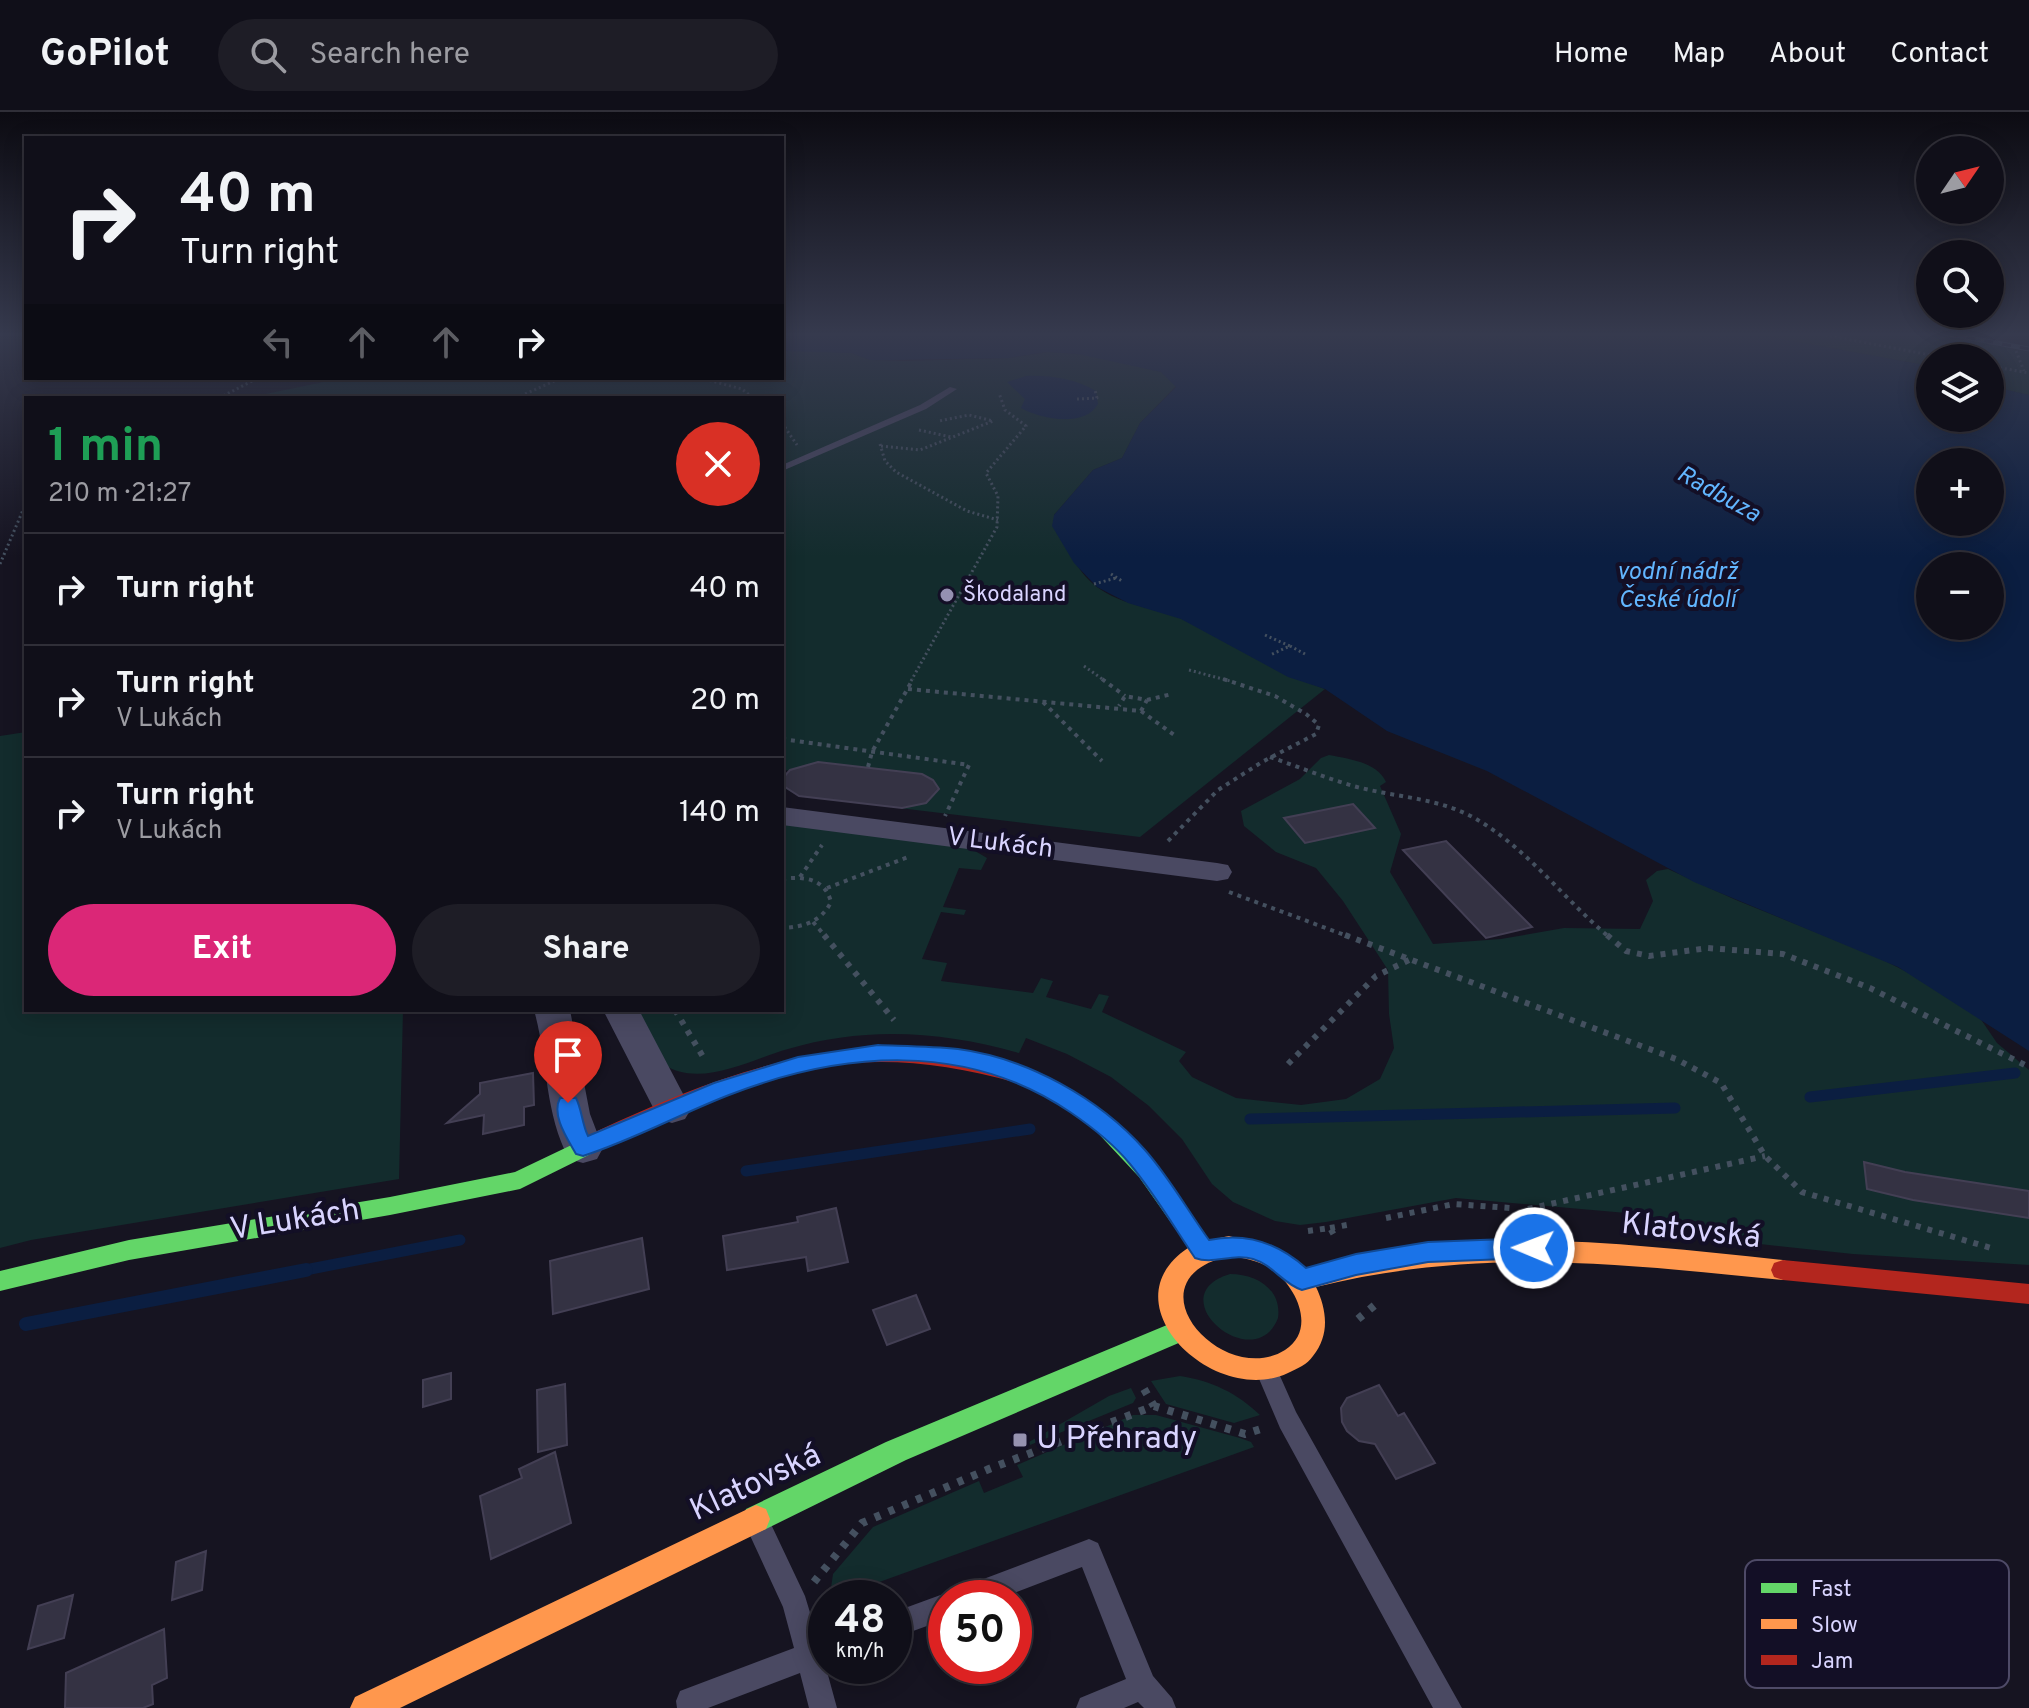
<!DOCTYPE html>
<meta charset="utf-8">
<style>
body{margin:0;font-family:Overpass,sans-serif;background:#1e1d26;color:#f1f3f6;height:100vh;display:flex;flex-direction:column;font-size:30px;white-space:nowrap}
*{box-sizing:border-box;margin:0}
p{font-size:26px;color:#9c9ca2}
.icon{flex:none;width:44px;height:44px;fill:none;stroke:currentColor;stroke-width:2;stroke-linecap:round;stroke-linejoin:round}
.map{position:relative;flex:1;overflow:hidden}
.drawer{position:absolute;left:24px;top:284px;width:760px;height:616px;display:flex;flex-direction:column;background:#100f19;border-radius:0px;box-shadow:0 4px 20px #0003,0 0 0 2px #302f38}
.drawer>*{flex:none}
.hud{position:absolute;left:24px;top:24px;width:760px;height:244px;border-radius:0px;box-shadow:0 4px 20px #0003,0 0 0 2px #302f38;background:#100f19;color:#f1f3f6;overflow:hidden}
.needle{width:52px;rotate:55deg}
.tools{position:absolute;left:1916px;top:24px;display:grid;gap:16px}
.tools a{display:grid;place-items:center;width:88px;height:88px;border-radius:50%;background:#100f19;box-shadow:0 4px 20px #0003,0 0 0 2px #302f38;font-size:40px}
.speed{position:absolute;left:808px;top:1468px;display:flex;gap:16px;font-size:40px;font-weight:700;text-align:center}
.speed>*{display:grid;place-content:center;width:104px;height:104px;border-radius:50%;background:#100f19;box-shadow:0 4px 20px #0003,0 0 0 2px #302f38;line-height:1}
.speed small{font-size:20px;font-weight:400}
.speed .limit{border:12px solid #d22;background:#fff;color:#111}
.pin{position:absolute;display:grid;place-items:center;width:68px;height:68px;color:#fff;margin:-82px -34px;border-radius:50% 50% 50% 0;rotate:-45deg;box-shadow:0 0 8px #0007}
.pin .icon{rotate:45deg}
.me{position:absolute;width:88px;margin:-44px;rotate:271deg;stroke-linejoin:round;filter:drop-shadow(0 0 6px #0008)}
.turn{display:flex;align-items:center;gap:28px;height:168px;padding:0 24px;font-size:36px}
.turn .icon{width:104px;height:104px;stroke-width:2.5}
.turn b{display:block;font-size:56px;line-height:68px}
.lanes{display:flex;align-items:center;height:76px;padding:0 24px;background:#0003;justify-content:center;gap:40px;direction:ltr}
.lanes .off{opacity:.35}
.round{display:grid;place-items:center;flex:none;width:84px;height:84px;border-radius:42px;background:#1e1d26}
.headline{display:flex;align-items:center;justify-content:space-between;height:136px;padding:0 24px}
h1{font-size:48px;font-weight:700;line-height:60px;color:#1e9e55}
.cta{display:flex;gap:16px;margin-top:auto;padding:16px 24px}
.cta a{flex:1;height:92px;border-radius:48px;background:#db2777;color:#fff;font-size:32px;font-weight:700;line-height:92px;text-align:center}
.cta a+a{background:#1e1d26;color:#f1f3f6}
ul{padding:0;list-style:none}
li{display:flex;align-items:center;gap:24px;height:112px;padding:0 24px;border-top:2px solid #302f38}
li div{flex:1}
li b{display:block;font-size:30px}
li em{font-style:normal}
header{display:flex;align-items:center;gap:48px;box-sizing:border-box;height:112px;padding:0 40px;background:#100f19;border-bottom:2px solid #302f38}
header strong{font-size:38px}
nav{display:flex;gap:44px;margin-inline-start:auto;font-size:28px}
.search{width:560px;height:72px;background:#1e1d26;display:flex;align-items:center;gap:20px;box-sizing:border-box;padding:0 28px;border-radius:44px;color:#9c9ca2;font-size:30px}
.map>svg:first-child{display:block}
</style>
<header>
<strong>GoPilot</strong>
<div class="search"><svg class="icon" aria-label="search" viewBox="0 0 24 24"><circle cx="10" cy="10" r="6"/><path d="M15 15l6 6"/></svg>Search here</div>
<nav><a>Home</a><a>Map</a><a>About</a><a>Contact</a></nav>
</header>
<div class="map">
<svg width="2029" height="1596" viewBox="0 0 2029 1596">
<rect width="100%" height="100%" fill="#161421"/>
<path fill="#132c2d" d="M1755,222H1933L2029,240V283L1990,274V246H1930V254Z
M784,238L851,241L870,248L905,249L1009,246L1049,240L1088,243L1161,260L1176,274L1140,311L1122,346L1093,358L1054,403C1065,429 1073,457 1097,475C1122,494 1155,495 1182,507C1233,528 1272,559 1325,577L1140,725L799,684L784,676L783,667L789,659L782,657V286H264L261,283L343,266H782Z
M26,620V898H403L399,1067L31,1128L0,1136V624Z
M1329,643C1349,647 1377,650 1386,670L1380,674L1401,722L1390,760L1433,832L1501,827L1564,816L1640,817L1653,789L1646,768L1657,759L1668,757L1736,788L1875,844L1915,864L1980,906L1997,931L2029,958V1153L1853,1142L1751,1131L1638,1102L1456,1086L1326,1110L1300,1113L1275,1109L1233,1090L1212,1072L1182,1027L1149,994L1111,965L1067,942L1026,926L1019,941C942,919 865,914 788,937C751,947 700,977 663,952L637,898H782V711L970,736L987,746L981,758L959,756L943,795L966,798L964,803L941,800L922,847L947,851L941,869L1033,881L1041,866L1053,869L1046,885L1091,897L1099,882L1109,884L1102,900L1186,940L1179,949L1192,965L1236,986L1301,993L1346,987L1380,967L1394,936L1389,902L1388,858L1343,789L1316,756L1276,740L1244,714L1241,699L1300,667L1321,646Z
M1230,1162C1256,1162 1282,1177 1278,1206C1255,1266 1157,1184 1230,1162Z
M1180,1264C1212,1269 1237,1281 1260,1303L1234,1311L1166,1292L1151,1269Z
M1131,1276L1136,1286L1133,1291L1030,1333L1029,1330L1109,1284Z
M1133,1303H1156L1240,1326L1251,1330L1254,1335L835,1486L831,1476L833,1462L873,1415L979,1369L984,1381L1023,1365L1017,1353Z"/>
<path fill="#0b1e41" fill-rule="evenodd" d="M782,222H1755L1930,254V306H1990V274L2029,283V939L1898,855L1694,770L1487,659L1387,619L1325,577L1288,565L1181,507L1128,491L1097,475L1074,451L1052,414L1054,403L1093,358L1122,346L1140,311L1176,275L1161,260L1078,242L1046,240L1009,246L891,248H870L851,241L782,239ZM1930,350H1990V410H1930ZM1930,454H1990V514H1930Z
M1026,264C1050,263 1076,267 1096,279L1098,292C1085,316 1040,307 1021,296L1025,287L1007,270Z"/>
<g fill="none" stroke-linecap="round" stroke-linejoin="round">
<path stroke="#0b1e41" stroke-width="11" d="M1810,985L2015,961
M1250,1007L1675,996
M746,1059L1030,1017
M295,1160L460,1128"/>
<path stroke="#0b1e41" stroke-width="14" d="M26,1212L306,1158"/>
</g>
<path fill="#343243" stroke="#433f54" stroke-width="2" d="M818,650L922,662L933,668L939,677L926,691L902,696L799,684L782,673V667L790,658Z
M1353,692L1375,716L1305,731L1284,706Z
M1446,729L1532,815L1486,826L1403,738Z
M533,961L534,993L524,995V1013L483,1022L484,1003L447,1011L480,982V971Z
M1864,1050L1905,1060L2029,1079V1106L1913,1088L1867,1077Z
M836,1096L848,1150L808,1159L806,1145L727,1158L723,1124L798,1110L797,1105Z
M642,1126L649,1177L553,1202L550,1149Z
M916,1183L930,1217L887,1233L873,1198Z
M451,1261V1287L423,1295V1268Z
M565,1272L567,1333L538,1340L537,1278Z
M1379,1273L1398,1304L1404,1301L1435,1351L1396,1367L1375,1332L1359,1329L1347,1319L1342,1310L1341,1296L1347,1286Z
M555,1340L571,1411L491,1447L480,1384L522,1366L519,1357Z
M206,1439L202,1478L172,1488L176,1450Z
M73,1483L64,1526L28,1537L38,1494Z
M164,1517L167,1566L152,1573L153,1592L143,1596H65L66,1561Z"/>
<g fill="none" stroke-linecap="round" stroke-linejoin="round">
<path stroke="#44505f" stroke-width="3" stroke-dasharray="2 3" stroke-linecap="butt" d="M1820,222L1946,246
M2016,239L2024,259
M1990,254L2029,261
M700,266L742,277L753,286
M219,286L258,266
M516,286L561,266
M1077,287L1097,286L1095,278
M782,311L797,333
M919,318L951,325
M880,332L885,349L896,360L967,399L998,408
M881,334L920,338L993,309L969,303L939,309
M0,452L26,391
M1111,462L1122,469
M1094,472L1116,466
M1265,523L1290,534L1270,543
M1290,534L1305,542
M1084,554L1105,569
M1189,558L1230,569
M911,569L997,415L998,384L986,361L1026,314L1005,298L999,281"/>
<path stroke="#44505f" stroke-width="4" stroke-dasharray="4 5" stroke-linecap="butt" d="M1102,567L1125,584
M908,577L1141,599L1147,588L1125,584L1119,594
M1147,588L1172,582
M1043,590L1102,649
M1141,599L1177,625
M782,627L969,653L945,704
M1270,645C1299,655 1328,667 1357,675C1399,686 1444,686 1481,710C1530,740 1566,789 1609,825
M868,655L872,640L913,567
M1168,729L1218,678L1262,650L1316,622L1319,613L1306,602L1275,584L1223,567
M800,765L822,733
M782,767C803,764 825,766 831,790C821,810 803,815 782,816
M827,776L908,745
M1229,780L1350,825
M813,810L826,825"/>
<path stroke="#44505f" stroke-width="6" stroke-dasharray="5 7" stroke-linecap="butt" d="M824,823L894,908
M1345,823L1676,947L1721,971L1765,1044L1802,1080L1991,1136
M1607,823L1626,839L1649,844L1708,836L1783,842L1870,876L2029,955
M675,898L705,948
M1288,952L1376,864L1409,848
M1528,1097L1765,1044
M1386,1106L1454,1092L1510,1096
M1330,1116L1352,1112
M1308,1119L1330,1116L1334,1123"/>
<path stroke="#44505f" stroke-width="8" stroke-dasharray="6 9" stroke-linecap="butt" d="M1358,1207L1375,1193
M1144,1277L1154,1294
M814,1470L862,1411L989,1357L1154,1294L1245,1322L1264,1316"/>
<path fill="#4a4962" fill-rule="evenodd" d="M950,275L957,277L926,297L782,359V353L920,293Z
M1268,1252L1276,1255L1296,1300L1462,1596H1433L1280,1316L1257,1262L1260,1255Z
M760,1404L769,1408L805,1484L818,1527L826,1524L825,1552L837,1596H809L800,1561L708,1596H677L676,1589L680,1579L794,1536L783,1495L747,1417L751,1408Z
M1089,1427L1098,1431L1153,1564L1172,1586L1176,1596H1144L1138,1590L1124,1596H1076L1080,1586L1126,1567L1082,1455L1001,1486H946V1507L894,1526V1500L946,1481L954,1484L957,1477Z"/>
<path fill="#4a4962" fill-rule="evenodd" d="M782,695L1217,751L1228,753L1232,760L1228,767L1217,769L782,713Z
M534,898H570L590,1002L603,1036L597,1047L583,1051L569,1047C544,1000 548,948 534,898Z
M603,898H639L691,997L685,1007L672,1011L659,1007Z"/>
<path fill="#63d668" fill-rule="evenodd" d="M1017,955C1107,983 1162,1058 1212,1132L1216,1139L1212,1146L1204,1149L1196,1146L1139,1065L1095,1018L1070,999L1041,982L1010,968L1007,963L1010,958Z
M603,1018L611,1020L614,1026L611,1032L520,1077L390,1103L129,1148L0,1179V1159L129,1128L390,1085L515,1060Z
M1179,1208L1188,1211L1192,1219L1188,1227L906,1348L766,1417L756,1421L746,1417L742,1407L746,1397L886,1330Z"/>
<path fill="#ff974d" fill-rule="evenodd" d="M1229,1124L1277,1137L1304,1157C1344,1148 1383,1139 1424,1134C1543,1120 1664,1136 1783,1148L1792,1151L1795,1158L1792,1165L1783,1168C1619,1152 1479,1135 1316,1175C1327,1198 1330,1223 1313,1244C1307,1253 1298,1256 1288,1261C1214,1296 1105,1191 1188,1136C1200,1129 1216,1127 1229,1124ZM1229,1144C1243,1146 1257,1148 1270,1156C1295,1172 1318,1217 1285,1238C1223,1277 1125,1168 1229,1144Z
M756,1393L766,1397L770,1407L766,1417L400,1596H350L355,1585Z"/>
<path fill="#b3261e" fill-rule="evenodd" d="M908,934L962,941L1024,958L1027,963L1024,968L1017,971C903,939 820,943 710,987C674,1002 640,1023 603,1034L595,1032L592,1026L595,1020C703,970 787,937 908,934Z
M1783,1148L2029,1172V1192L1783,1168L1774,1165L1771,1158L1774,1151Z"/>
<g stroke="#43596b" stroke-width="5">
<path id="rail" d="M1949,222L2029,237"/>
</g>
<use href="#rail" stroke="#130f26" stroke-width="3" stroke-dasharray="9" stroke-linecap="butt"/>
</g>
<linearGradient id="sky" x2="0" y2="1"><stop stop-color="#0c0b12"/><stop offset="0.5" stop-color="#363a4e"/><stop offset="1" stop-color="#363a4e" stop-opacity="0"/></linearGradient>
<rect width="2029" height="445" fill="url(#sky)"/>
<path fill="#1a73e8" stroke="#114b97" stroke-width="2" d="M878,933C904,934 931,934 958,937C1027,946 1099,986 1145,1038C1169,1065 1188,1099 1209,1128C1246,1120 1278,1131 1306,1156L1356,1142L1428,1130L1534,1126L1542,1129L1546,1136L1542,1143L1534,1146L1428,1150L1356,1163L1302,1178C1283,1172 1273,1153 1253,1147C1233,1141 1213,1153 1195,1146C1174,1115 1154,1081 1130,1052C1113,1031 1092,1015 1070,1000C966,929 842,939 729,983C680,1002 633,1028 583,1044L576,1042C567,1026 551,1003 560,986H576C582,998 582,1012 588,1024L714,971L798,945Z"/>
<g fill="#9591b1" stroke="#130f26" stroke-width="3">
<circle cx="947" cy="483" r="8"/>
<rect x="1012" y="1320" width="16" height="16" rx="4"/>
</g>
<g text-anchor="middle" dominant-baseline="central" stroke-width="8" stroke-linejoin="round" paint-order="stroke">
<g font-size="22" fill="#d9d4ff" stroke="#130f26" text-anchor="start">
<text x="963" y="483">Škodaland</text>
</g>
<g font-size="24" font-style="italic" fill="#62b6ff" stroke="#130f26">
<text transform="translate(1718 383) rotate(29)">Radbuza</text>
<text x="1677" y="461">vodní nádrž<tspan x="1677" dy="28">České údolí</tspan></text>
</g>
<g font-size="26" fill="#d9d4ff" stroke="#130f26">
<text transform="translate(1000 732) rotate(7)">V Lukách</text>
</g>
<g font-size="32" fill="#d9d4ff" stroke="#130f26">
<text transform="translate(295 1109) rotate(-9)">V Lukách</text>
<text transform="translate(1691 1120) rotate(6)">Klatovská</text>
<text transform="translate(756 1372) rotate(-25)">Klatovská</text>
</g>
<g font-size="32" fill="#d9d4ff" stroke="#130f26" text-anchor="start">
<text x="1036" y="1328">U Přehrady</text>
</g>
</g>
<rect x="1745" y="1448" width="264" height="128" rx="12" fill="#130f26" stroke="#4e4a67" stroke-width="2"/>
<rect x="1761" y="1471" width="36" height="10" fill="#63d668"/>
<rect x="1761" y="1507" width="36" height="10" fill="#ff974d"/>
<rect x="1761" y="1543" width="36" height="10" fill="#b3261e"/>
<g font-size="22" fill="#d9d4ff">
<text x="1811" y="1484">Fast</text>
<text x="1811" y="1520">Slow</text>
<text x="1811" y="1556">Jam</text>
</g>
</svg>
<div class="tools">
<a><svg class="needle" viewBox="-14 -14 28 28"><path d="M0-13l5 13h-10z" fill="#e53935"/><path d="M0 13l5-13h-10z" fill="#9c9ca2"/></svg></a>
<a><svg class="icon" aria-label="search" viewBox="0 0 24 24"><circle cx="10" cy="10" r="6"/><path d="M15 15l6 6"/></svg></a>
<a><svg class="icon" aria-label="layers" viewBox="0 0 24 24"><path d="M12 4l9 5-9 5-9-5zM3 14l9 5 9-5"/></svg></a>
<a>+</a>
<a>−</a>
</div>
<div class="speed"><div>48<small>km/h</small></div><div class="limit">50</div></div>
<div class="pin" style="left:568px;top:991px;background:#d93025"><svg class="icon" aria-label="arrive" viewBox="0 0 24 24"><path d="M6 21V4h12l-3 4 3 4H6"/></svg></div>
<svg class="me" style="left:1534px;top:1136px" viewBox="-20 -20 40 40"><circle r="17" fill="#1a73e8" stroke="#fff" stroke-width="3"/><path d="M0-11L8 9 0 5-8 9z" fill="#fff"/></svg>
<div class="hud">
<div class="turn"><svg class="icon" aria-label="right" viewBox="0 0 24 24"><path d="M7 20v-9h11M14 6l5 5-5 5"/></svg><div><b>40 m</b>Turn right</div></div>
<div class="lanes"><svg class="icon off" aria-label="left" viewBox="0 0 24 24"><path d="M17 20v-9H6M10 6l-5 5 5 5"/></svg><svg class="icon off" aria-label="ahead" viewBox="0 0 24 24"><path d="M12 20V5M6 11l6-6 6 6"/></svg><svg class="icon off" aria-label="ahead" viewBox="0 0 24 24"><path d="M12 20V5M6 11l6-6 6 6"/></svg><svg class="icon" aria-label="right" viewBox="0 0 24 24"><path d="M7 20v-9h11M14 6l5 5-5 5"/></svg></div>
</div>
<section class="drawer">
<div class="headline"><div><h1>1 min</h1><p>210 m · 21:27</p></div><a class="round" style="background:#d93025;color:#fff"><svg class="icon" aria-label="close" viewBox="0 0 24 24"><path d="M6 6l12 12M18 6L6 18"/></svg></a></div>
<ul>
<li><svg class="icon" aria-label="right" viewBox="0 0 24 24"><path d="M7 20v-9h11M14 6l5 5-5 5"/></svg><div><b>Turn right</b></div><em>40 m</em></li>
<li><svg class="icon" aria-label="right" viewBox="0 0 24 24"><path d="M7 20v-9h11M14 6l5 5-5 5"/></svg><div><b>Turn right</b><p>V Lukách</p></div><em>20 m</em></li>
<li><svg class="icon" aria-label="right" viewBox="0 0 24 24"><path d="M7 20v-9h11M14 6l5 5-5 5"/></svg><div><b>Turn right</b><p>V Lukách</p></div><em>140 m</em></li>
</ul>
<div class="cta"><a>Exit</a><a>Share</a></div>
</section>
</div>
